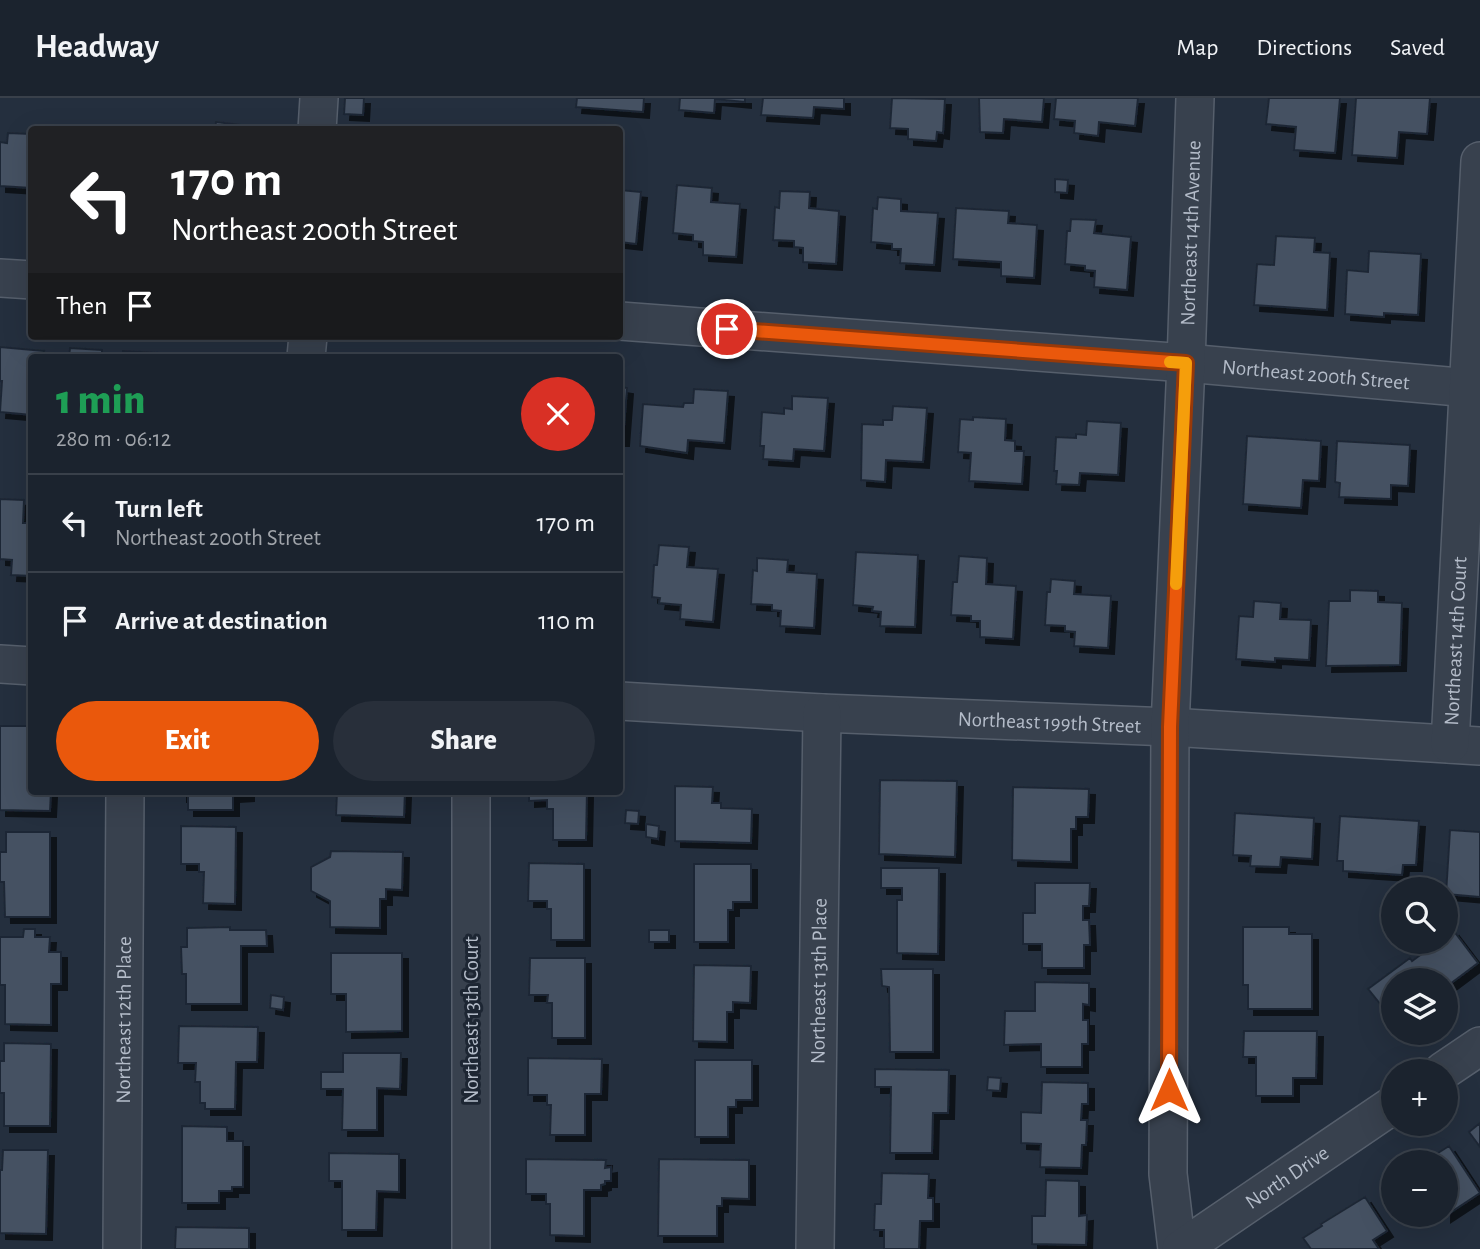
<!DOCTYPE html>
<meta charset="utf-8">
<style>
body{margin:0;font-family:"Alegreya Sans",sans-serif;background:#282f3a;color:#f1f3f6;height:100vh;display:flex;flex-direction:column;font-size:26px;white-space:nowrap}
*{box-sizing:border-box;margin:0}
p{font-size:23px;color:#a0a4aa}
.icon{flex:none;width:38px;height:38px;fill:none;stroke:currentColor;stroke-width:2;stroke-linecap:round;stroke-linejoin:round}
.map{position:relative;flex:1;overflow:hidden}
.panel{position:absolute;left:28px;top:256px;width:595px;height:441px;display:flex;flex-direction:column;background:#1b232e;border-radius:7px;box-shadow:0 7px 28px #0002,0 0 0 2px #39404a}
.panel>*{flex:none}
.hud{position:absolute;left:28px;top:28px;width:595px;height:214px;border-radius:7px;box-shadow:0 7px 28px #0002,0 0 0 2px #39404a;background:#202124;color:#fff;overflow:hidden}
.tools{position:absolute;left:1381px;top:779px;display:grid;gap:14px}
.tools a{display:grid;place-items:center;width:77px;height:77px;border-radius:50%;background:#1b232e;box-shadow:0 7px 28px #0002,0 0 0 2px #39404a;font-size:35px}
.pin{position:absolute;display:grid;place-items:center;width:60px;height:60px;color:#fff;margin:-30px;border:4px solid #fff;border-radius:50%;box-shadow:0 2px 7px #0007}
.me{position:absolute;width:77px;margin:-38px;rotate:0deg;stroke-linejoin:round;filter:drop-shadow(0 0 5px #0008)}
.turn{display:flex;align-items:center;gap:24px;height:147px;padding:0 28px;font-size:32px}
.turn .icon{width:91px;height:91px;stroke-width:2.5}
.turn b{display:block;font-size:49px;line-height:60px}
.then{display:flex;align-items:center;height:66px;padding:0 28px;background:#0003;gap:14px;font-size:26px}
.round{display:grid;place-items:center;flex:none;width:74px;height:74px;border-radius:37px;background:#282f3a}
.summary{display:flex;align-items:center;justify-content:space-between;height:119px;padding:0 28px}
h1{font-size:42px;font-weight:800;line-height:52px;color:#1e9e55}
.cta{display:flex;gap:14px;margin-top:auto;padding:14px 28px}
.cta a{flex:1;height:80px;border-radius:42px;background:#ea580c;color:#fff;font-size:28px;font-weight:800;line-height:80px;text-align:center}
.cta a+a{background:#282f3a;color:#f1f3f6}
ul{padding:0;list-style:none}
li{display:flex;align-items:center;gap:21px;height:98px;padding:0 28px;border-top:2px solid #39404a}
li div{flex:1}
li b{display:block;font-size:26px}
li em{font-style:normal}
header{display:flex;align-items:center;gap:42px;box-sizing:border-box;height:98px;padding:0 35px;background:#1b232e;border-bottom:2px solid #39404a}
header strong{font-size:33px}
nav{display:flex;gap:38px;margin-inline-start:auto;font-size:24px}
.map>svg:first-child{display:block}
</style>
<header>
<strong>Headway</strong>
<nav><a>Map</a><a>Directions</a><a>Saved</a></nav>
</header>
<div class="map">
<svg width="1480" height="1151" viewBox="0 0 1480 1151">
<defs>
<filter id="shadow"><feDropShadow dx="6" dy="6" stdDeviation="0" flood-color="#0009"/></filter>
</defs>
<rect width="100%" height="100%" fill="#242f3e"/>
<path fill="#455162" stroke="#1f2835" stroke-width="2" filter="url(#shadow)" d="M345,0H364L363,17L344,16Z
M577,0H644L643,14L576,9Z
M680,0H745V4L715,1L714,15L679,12Z
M763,0H844V11L814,9L813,20L761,17Z
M892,0L945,1L943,35L937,34L936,43L908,41V31L890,30Z
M979,0H1044L1042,24L1004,21L1003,35L980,34Z
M1056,0H1138L1135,28L1099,24L1098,38L1074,35L1075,23L1054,21Z
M1269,0H1340L1335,55L1294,52L1296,29L1266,26Z
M1356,0H1430L1427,36L1399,34L1397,60L1352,57Z
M216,24L258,29V32H215Z
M8,35L32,36V104L31,90L0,88V44L7,45Z
M1055,81L1068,82L1067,95L1055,94Z
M677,87L712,90L711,104L740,106L736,159L703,157V144L693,143V137L673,135Z
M620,92L641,94L636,146L620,144Z
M780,93L810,94L809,110L839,113L836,166L803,164V150L794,149V143L773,142L775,109L779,110Z
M878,99L901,101V113L938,115L934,167L900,165L901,151H892V146L871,144L873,110L877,111Z
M956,110L1009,113L1008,125L1037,127L1034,180L1001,178V164L953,161Z
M1071,121L1096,122L1094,135L1131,139L1127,192L1094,189L1095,173L1085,172V168L1065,166L1067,133H1070Z
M1276,138L1315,140L1314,154L1330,155L1327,212L1254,207L1257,166L1274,167Z
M1369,153L1421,156L1418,217L1384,215V219L1345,216L1347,172L1368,174Z
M0,249L44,253L43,259H32V317L0,314L2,283H0Z
M70,250L102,252V259H69Z
M123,253L158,255V259H123Z
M219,255L255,258V259H219Z
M620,289L627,290L623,342H620Z
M694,291L728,293L724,345L688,342L687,355L640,348L643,306L683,309L684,305H693Z
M792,298L828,300L824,353L794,351L793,363L763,361L764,348H760L762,314L784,316V310L792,311Z
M893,308L927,310L923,364L886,362L885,384L861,382L862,326L883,327V322H892Z
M973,319L1006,321L1005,342L1015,343V353H1024L1022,386L969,383L971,355L958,354L960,321L973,322Z
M1087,323L1121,325L1118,377L1080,375L1079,387L1056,386L1057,373H1054L1056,339L1076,340V336L1086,337Z
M1247,338L1321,343L1319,383L1303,382L1301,410L1243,406Z
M1337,343L1410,347L1408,388L1391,387V401L1339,399L1340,385L1335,384Z
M0,401L24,402L23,425H32V478L11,477L12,462L0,461Z
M659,447L689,449L687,469L718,471L713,524L680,521L681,507L659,505L660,500L652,499L654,467H657Z
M856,454L918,457L915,529L880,528L881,514L872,513L873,509L853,507Z
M959,458L987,460L986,486L1016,488L1013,541L980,539V523H971V518L951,517L953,484H957Z
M757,460L788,462L787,474L817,476L814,530L780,528L781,513L772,512V507L751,506L753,472L757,473Z
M1051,481L1075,483L1074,496L1111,498L1108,550L1074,548L1075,534L1065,533V528L1045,527L1047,494H1050Z
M1350,492L1378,493V504L1402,505L1400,567L1326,568L1329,503H1350Z
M1254,503L1281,505L1280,521L1311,522L1309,562L1275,560V564L1236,561L1239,518L1253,519Z
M0,628H32V693H51L50,713L0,712Z
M880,682L957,683L955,759L879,756Z
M675,688L713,689L712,705H721V710L752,711L751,745L675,743Z
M1013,689L1089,691L1088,719H1076V731H1071V764L1012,762Z
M181,693H248V697L233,698V712H188V698H181Z
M337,693H405L404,719L336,717Z
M529,693H587L586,742H553V711H547V702L529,703Z
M626,712L639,713L638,726L625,725Z
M1235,715L1314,720L1312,761L1281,759L1280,769L1250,768L1251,758L1233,757Z
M1340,718L1419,723L1416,767H1403L1402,777L1343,773V763H1337Z
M646,726L659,728L658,741L646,739Z
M181,728L236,729L235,806L203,805L204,774H199V766H181Z
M1450,732L1480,734V799L1446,796Z
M6,734H50V819H5L4,784H0V754H6Z
M331,753L403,754L402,792L386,791V801H380V830L330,829V803L311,793V769L330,759Z
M529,765L584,766V842H551V811H547V803H528Z
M694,766H751V804H733V812H728V844H694Z
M881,770H939L938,856L897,855V802H902V790H881Z
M1035,785H1090L1089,808H1083V822H1089L1090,847H1084V870H1042V846H1023V815H1035Z
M230,829V832H266L267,848H241V906H186V876H182L181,849H187V830Z
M1243,829H1289V836H1312V911H1248V887H1243Z
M24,831H35V839H50L49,854H61V886H51V927L5,926V887H0V839H23Z
M649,832H669V844H649Z
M1453,832L1478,865L1446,889V882H1393V922L1368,891L1410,860L1412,863L1438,844H1446V838Z
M331,855H402V933L346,934V896H331Z
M530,860H585V940H552V905H547L548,897H529Z
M694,867L751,868L750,905L733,904V914H727V944L693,943Z
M881,871H933V954H890L889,889L882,888Z
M1035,884L1089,885V907L1083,906V922H1088V946H1082V969H1041V946L1004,947L1005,913H1035Z
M271,897L284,899L283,912L270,910Z
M179,928L258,929L257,964H236L235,1011H205V1005H200V984H195L196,965H178Z
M1244,933H1317L1316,980H1293V998H1256V959H1243Z
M4,945L51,946L50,1028H4V995H0V963H4Z
M343,955H401L400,991L377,990V1032H342L343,991H321V974H343Z
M528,960L602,961L601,996H585V1037H550L551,1007H547V997H528Z
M695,962H752V1002H736V1009H728V1039H695Z
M875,971L949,972L948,1015H933L932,1055H890L891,989H875Z
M988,979L1001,980L1000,993L987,992Z
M1042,984L1088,985V1006H1082L1081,1022H1087L1086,1047H1082L1081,1070L1040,1069L1041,1046L1021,1045V1014L1041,1015Z
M1480,1025V1049L1469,1034Z
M182,1028L227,1029V1043H243V1089H232V1093H219V1105H182Z
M1449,1048L1480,1095L1445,1118L1446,1064H1417L1425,1059L1427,1062Z
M3,1052H48L46,1136L0,1135V1072H2Z
M329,1055L399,1056V1094L377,1093L376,1132H342V1083H329Z
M526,1061L606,1062L605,1070L611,1069V1083H605V1086L601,1087V1092H584V1138L550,1137V1106H546V1096H526Z
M659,1061L749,1062V1101L722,1100V1108H717V1138H658Z
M882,1075L929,1076L928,1100H933V1123H920L919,1151H884V1132H874L875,1106H881Z
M1046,1082L1079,1083V1118L1087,1117L1086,1147L1032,1146V1118H1045Z
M1365,1099L1387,1133L1373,1142L1379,1151H1311L1303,1140L1322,1128L1321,1126Z
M176,1129L249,1130V1151H175Z"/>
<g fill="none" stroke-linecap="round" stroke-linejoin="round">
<g stroke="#565f6c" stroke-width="40">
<g id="minor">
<path d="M317,32L319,0"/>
<path d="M0,180L32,182"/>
<path id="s1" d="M620,223L1186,265L1470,290"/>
<path d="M306,259L308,238"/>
<path d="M0,566L32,568"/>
<path id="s2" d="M620,603L822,615L1170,629L1480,648"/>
<path id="s3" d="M1450,646L1480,63"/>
<path d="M471,693V1151"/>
<path d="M1443,973L1480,948"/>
<path id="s4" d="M122,1151L125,693"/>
<path id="s5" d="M815,1151L822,615"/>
<path id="s6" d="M1177,1151L1168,1076L1170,629L1186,265L1195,0"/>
<path id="s7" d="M1181,1151L1393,1007"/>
</g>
</g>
<use href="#minor" stroke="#38414e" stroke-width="37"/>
</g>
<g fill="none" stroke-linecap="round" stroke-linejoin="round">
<g stroke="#983908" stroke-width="18">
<path id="route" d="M727,231L1186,265L1170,629L1169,992"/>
</g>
<use href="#route" stroke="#ea580c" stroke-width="12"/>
<path stroke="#f59e0b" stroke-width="12" d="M1170,264L1186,265L1176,486"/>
</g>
<g text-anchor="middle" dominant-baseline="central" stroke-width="6" stroke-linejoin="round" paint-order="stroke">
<g font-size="21" fill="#b4bcc9" stroke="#1d2633">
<text stroke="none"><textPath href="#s6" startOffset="1017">Northeast 14th Avenue</textPath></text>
<text stroke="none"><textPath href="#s1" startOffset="698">Northeast 200th Street</textPath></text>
<text stroke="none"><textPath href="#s3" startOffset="103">Northeast 14th Court</textPath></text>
<text stroke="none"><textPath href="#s2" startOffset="430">Northeast 199th Street</textPath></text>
<text stroke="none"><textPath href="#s5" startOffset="268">Northeast 13th Place</textPath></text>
<text stroke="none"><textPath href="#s4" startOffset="229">Northeast 12th Place</textPath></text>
<text transform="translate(471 922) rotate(-90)">Northeast 13th Court</text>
<text stroke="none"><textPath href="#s7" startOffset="128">North Drive</textPath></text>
</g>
</g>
</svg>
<div class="tools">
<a><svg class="icon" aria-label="search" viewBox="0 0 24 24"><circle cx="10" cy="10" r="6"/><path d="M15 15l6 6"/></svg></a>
<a><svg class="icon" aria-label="layers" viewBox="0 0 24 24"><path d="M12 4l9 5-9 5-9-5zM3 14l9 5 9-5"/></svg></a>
<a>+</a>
<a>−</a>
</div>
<div class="pin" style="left:727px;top:231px;background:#d93025"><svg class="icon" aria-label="arrive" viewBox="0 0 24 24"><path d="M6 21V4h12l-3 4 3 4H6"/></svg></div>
<svg class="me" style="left:1169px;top:992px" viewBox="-20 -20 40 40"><path d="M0-17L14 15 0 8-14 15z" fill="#ea580c" stroke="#fff" stroke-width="4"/></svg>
<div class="hud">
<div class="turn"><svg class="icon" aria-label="left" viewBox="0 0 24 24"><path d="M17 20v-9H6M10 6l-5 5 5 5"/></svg><div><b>170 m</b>Northeast 200th Street</div></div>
<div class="then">Then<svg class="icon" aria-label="arrive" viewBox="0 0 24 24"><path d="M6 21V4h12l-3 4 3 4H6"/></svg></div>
</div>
<section class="panel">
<div class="summary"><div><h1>1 min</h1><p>280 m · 06:12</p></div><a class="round" style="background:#d93025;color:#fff"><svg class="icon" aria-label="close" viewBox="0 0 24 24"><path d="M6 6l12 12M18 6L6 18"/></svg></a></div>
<ul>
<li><svg class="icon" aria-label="left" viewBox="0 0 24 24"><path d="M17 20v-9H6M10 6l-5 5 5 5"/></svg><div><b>Turn left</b><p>Northeast 200th Street</p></div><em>170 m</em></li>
<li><svg class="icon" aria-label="arrive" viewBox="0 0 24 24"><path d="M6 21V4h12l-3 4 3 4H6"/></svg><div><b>Arrive at destination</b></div><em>110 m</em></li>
</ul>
<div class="cta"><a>Exit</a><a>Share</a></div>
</section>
</div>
